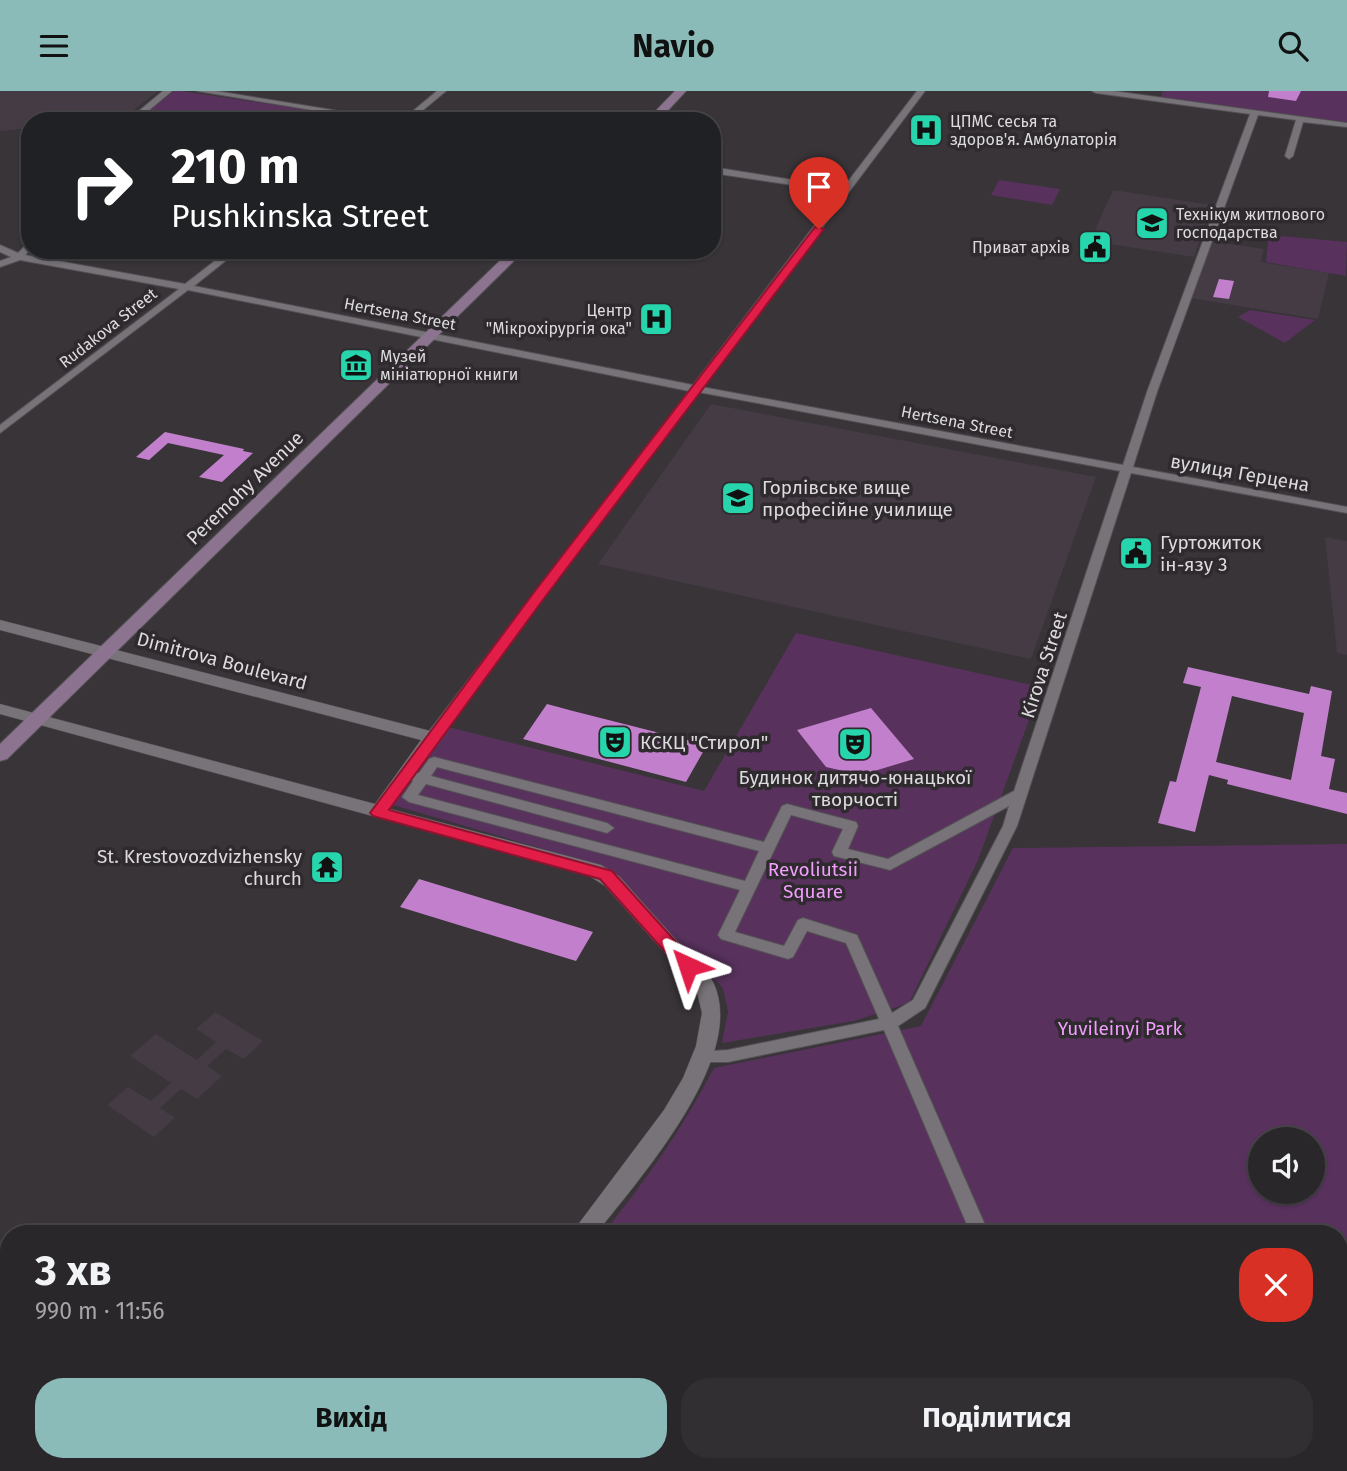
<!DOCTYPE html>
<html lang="uk">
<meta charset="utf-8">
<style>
body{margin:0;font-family:"Fira Sans",sans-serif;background:#322f32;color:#f1f3f6;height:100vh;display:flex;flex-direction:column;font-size:26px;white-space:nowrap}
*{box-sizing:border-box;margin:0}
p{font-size:23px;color:#a5a5a8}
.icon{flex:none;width:38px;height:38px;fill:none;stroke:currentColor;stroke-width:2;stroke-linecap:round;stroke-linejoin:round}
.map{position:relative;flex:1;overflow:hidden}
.details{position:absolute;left:0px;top:1134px;width:1348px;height:247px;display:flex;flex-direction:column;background:#2a272a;border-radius:28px 28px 0 0;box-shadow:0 2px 5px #0004,0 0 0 2px #464447}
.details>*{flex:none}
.guide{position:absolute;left:21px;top:21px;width:700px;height:147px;border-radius:28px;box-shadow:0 2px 5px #0004,0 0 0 2px #464447;background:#202124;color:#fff;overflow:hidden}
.tools{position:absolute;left:1248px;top:1036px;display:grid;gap:14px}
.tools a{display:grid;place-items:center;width:77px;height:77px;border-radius:50%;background:#2a272a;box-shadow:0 2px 5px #0004,0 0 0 2px #464447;font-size:35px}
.pin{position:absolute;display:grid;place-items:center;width:60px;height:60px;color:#fff;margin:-72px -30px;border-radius:50% 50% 50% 0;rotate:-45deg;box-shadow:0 0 7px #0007}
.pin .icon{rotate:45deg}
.me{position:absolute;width:77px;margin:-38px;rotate:318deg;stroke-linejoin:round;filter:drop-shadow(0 0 5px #0008)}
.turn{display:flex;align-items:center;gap:24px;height:147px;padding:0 35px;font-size:32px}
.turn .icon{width:91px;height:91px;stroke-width:2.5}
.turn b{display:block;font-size:49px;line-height:60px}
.round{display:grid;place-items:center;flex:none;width:74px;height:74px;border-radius:28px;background:#322f32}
.overview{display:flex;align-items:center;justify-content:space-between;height:119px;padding:0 35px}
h1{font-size:42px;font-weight:700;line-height:52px}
.action{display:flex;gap:14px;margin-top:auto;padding:14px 35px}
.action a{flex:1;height:80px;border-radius:28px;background:#8bbbb9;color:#111;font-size:28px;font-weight:700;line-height:80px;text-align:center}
.action a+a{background:#322f32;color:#f1f3f6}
header{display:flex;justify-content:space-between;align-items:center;height:91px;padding:0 35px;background:#8bbbb9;color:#111;font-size:32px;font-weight:700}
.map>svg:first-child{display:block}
</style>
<header><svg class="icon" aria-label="menu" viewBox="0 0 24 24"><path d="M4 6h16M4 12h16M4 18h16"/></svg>Navio<svg class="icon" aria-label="search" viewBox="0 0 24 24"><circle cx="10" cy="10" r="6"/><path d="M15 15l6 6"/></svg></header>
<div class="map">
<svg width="1347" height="1380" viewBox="0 0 1347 1380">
<rect width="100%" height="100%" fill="#383438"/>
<path fill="#443b45" d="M0,0H158L122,28L30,30V37L0,40Z
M1113,99L1212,114L1194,166L1090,150Z
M1211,150L1264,158L1261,171L1329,182L1318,228L1190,207Z
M711,313L1096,386L1031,568L598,473Z
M1325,446L1347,450V564L1337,562Z
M215,921L263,950L244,968L226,958L207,975L222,985L197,1008L181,998L160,1017L175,1027L154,1046L107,1014L128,996L151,1010L171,992L130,965L156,943L197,969L216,951L196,938Z
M115,1372H367L365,1380H112Z"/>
<path fill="#58325d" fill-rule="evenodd" d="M174,0H182L381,30H137Z
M1163,0H1347V31L1161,6Z
M999,89L1060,98L1052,114L991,104Z
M1269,144L1347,151L1346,185L1266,171Z
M1250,219L1315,229L1285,252L1238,226Z
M796,542L1041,596L978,769L909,912L854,930L722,952L728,921L723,897L605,776L393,714L448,636L704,700Z
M1347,753V1380H443L447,1372H1339V1143H603C645,1090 683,1037 714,977L921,935L1013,757ZM1260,1048H1312V1101H1260Z"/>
<path fill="#c280cc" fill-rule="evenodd" d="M1269,0H1301L1296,10L1268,6Z
M1219,188L1234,190L1229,208L1213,206Z
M165,341L244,358L243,360L253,362L222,391L199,386L224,364L168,352L149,369L136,366Z
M1188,576L1309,603L1311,595L1332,600L1321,665L1335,668L1329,698L1347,702V723L1227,693L1228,689L1209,684L1195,741L1158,732L1170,690L1176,691L1201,596L1183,592ZM1232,605L1304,622L1291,689L1216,671Z
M547,613L573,620L707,654L686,691L523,648Z
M871,617L914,668L861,684L826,676L797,639Z
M419,788L593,841L576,870L400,816Z"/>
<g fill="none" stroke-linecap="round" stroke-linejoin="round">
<g stroke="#545155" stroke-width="2">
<path id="minor" d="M163,0H172L136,30H127Z
M197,0H216L400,30H379Z
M437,0H446L410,30H401Z
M917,0H925L702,296L1123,374L1147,301L1250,23L1096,2L1092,0H1113L1347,32V36L1303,31L1293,65L1289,68L1285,65L1296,29L1258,24L1157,301L1133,376L1347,416V422L1131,382L1017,735L925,917L898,935L989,1143H971L884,939L728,971H696L694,966L696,961L728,959L879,928L846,852L807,840L793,866L788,868L721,848L718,844L740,799L409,711L402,706L413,690L407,685L409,682H419L429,668L434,666L764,751L782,715L787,713L856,731L858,735L848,758L888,768L1014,700L1120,380L698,301L437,649L432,650L425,646L427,643L689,300L188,199L0,342V334L179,198L20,169L0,176V170L11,166L0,161V154L18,162L30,150V159L25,164L185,193L229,159H239L194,195L693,294L840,101L712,82V76L843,97ZM437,676L759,760L745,790L418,704L426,693L607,742L614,737L607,732L431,685ZM1009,715L1003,735L913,909L892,922L857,844L803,827L798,829L784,855L735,841L791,724L843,738L832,761L834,765L890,779Z
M1070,1372H1090L1093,1380H1073Z"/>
</g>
<g stroke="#545155" stroke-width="1">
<path id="tertiary" d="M0,529L438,642L441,646L390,718L601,774L619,785C641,810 664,835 687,861C695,870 709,881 714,893C747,967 639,1088 596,1143H571L664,1019L683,987L696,955L702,922L696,897L605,795L588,784L0,623V613L375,713L421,649L0,539Z
M411,1372H437L434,1380H408Z"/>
</g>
<g stroke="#545155" stroke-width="2">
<path id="secondary" d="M675,0H686L658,30H646Z
M511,159H525L7,668L0,670V653Z"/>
</g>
<use href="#minor" fill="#777378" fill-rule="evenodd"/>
<use href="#tertiary" fill="#777378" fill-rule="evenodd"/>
<use href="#secondary" fill="#8c7490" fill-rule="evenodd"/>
</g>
<path fill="#e11d48" stroke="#92132f" stroke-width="2" d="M815,136L824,138L545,506L389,719L612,780L694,871L697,875L694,880H682L600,788L373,725L370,722L535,500Z"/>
<defs>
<g id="hospital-square" transform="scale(1.75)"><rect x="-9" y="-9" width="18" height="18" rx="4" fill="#27d5ad" stroke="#2e2a2e"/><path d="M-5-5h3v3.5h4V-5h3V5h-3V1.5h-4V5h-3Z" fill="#111"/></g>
<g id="university-square" transform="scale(1.75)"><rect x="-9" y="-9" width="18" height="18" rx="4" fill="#27d5ad" stroke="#2e2a2e"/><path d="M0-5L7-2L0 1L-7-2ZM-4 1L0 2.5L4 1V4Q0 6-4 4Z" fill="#111"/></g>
<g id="civic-square" transform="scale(1.75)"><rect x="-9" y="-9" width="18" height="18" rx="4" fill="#27d5ad" stroke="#2e2a2e"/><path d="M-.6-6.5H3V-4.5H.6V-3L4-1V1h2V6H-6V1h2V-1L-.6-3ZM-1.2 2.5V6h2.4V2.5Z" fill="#111"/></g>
<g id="museum-square" transform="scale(1.75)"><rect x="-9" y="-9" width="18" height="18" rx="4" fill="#27d5ad" stroke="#2e2a2e"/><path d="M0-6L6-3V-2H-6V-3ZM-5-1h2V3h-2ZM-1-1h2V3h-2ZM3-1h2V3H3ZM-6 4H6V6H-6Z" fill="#111"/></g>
<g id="theatre-square" transform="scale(1.75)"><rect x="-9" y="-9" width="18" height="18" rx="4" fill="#27d5ad" stroke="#2e2a2e"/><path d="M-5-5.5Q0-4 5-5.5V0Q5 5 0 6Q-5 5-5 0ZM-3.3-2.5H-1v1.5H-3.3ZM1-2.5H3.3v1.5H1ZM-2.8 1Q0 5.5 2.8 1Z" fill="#111"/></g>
<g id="temple-square" transform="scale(1.75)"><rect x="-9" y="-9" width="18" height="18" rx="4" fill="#27d5ad" stroke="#2e2a2e"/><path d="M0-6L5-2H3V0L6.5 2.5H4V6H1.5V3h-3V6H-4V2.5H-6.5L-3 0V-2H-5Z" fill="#111"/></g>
</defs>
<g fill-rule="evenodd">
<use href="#hospital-square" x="926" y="39"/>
<use href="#university-square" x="1152" y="132"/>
<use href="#civic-square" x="1095" y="156"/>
<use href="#hospital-square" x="656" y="228"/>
<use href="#museum-square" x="356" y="274"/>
<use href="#university-square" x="738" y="407"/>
<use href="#civic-square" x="1136" y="462"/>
<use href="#theatre-square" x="615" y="651"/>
<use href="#theatre-square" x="855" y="653"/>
<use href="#temple-square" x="327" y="776"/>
</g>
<g text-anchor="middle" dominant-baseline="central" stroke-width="7" stroke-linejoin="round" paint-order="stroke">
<g font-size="16" fill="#dddbde" stroke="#2e2a2e" text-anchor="start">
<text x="950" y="30">ЦПМС сесья та<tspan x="950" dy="18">здоров'я. Амбулаторія</tspan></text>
<text x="1176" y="123">Технікум житлового<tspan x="1176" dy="18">господарства</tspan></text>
<text x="1070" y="156" text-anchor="end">Приват архів</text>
<text x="632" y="219" text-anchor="end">Центр<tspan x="632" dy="18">"Мікрохірургія ока"</tspan></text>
<text x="380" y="265">Музей<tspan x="380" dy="18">мініатюрної книги</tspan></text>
</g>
<g font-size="16" fill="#dddbde" stroke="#2e2a2e">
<text transform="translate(400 223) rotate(11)">Hertsena Street</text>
<text transform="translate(108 237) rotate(-38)">Rudakova Street</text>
<text transform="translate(957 331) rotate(11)">Hertsena Street</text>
</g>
<g font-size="19" fill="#dddbde" stroke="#2e2a2e">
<text transform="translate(1240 382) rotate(10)">вулиця Герцена</text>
<text transform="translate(245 397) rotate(-44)">Peremohy Avenue</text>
<text transform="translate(222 570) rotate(15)">Dimitrova Boulevard</text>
<text transform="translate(1044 574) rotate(-72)">Kirova Street</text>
</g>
<g font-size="19" fill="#dddbde" stroke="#2e2a2e" text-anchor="start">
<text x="762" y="396">Горлівське вище<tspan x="762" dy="22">професійне училище</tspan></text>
<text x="1160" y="451">Гуртожиток<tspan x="1160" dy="22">ін-язу 3</tspan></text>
<text x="640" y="651">КСКЦ "Стирол"</text>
<text x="855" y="686" text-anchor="middle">Будинок дитячо-юнацької<tspan x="855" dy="22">творчості</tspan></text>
<text x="302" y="765" text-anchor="end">St. Krestovozdvizhensky<tspan x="302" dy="22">church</tspan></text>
</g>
<g font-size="19" fill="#f29dfe" stroke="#2e2a2e">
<text x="813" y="778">Revoliutsii<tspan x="813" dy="22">Square</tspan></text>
<text x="1120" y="937">Yuvileinyi Park</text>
</g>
</g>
</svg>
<div class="tools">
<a><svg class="icon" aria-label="sound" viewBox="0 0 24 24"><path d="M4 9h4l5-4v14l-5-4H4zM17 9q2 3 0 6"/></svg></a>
</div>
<div class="pin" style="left:819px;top:138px;background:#d93025"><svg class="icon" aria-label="arrive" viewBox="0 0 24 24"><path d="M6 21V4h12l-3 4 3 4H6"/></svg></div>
<svg class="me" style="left:688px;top:875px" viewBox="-20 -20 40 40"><path d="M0-17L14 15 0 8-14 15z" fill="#e11d48" stroke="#fff" stroke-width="4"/></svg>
<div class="guide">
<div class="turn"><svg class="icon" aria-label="right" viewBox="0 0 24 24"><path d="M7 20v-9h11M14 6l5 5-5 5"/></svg><div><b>210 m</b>Pushkinska Street</div></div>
</div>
<section class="details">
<div class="overview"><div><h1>3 хв</h1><p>990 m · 11:56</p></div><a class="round" style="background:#d93025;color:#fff"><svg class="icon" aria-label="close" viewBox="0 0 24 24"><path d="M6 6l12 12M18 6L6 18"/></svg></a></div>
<div class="action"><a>Вихід</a><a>Поділитися</a></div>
</section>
</div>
